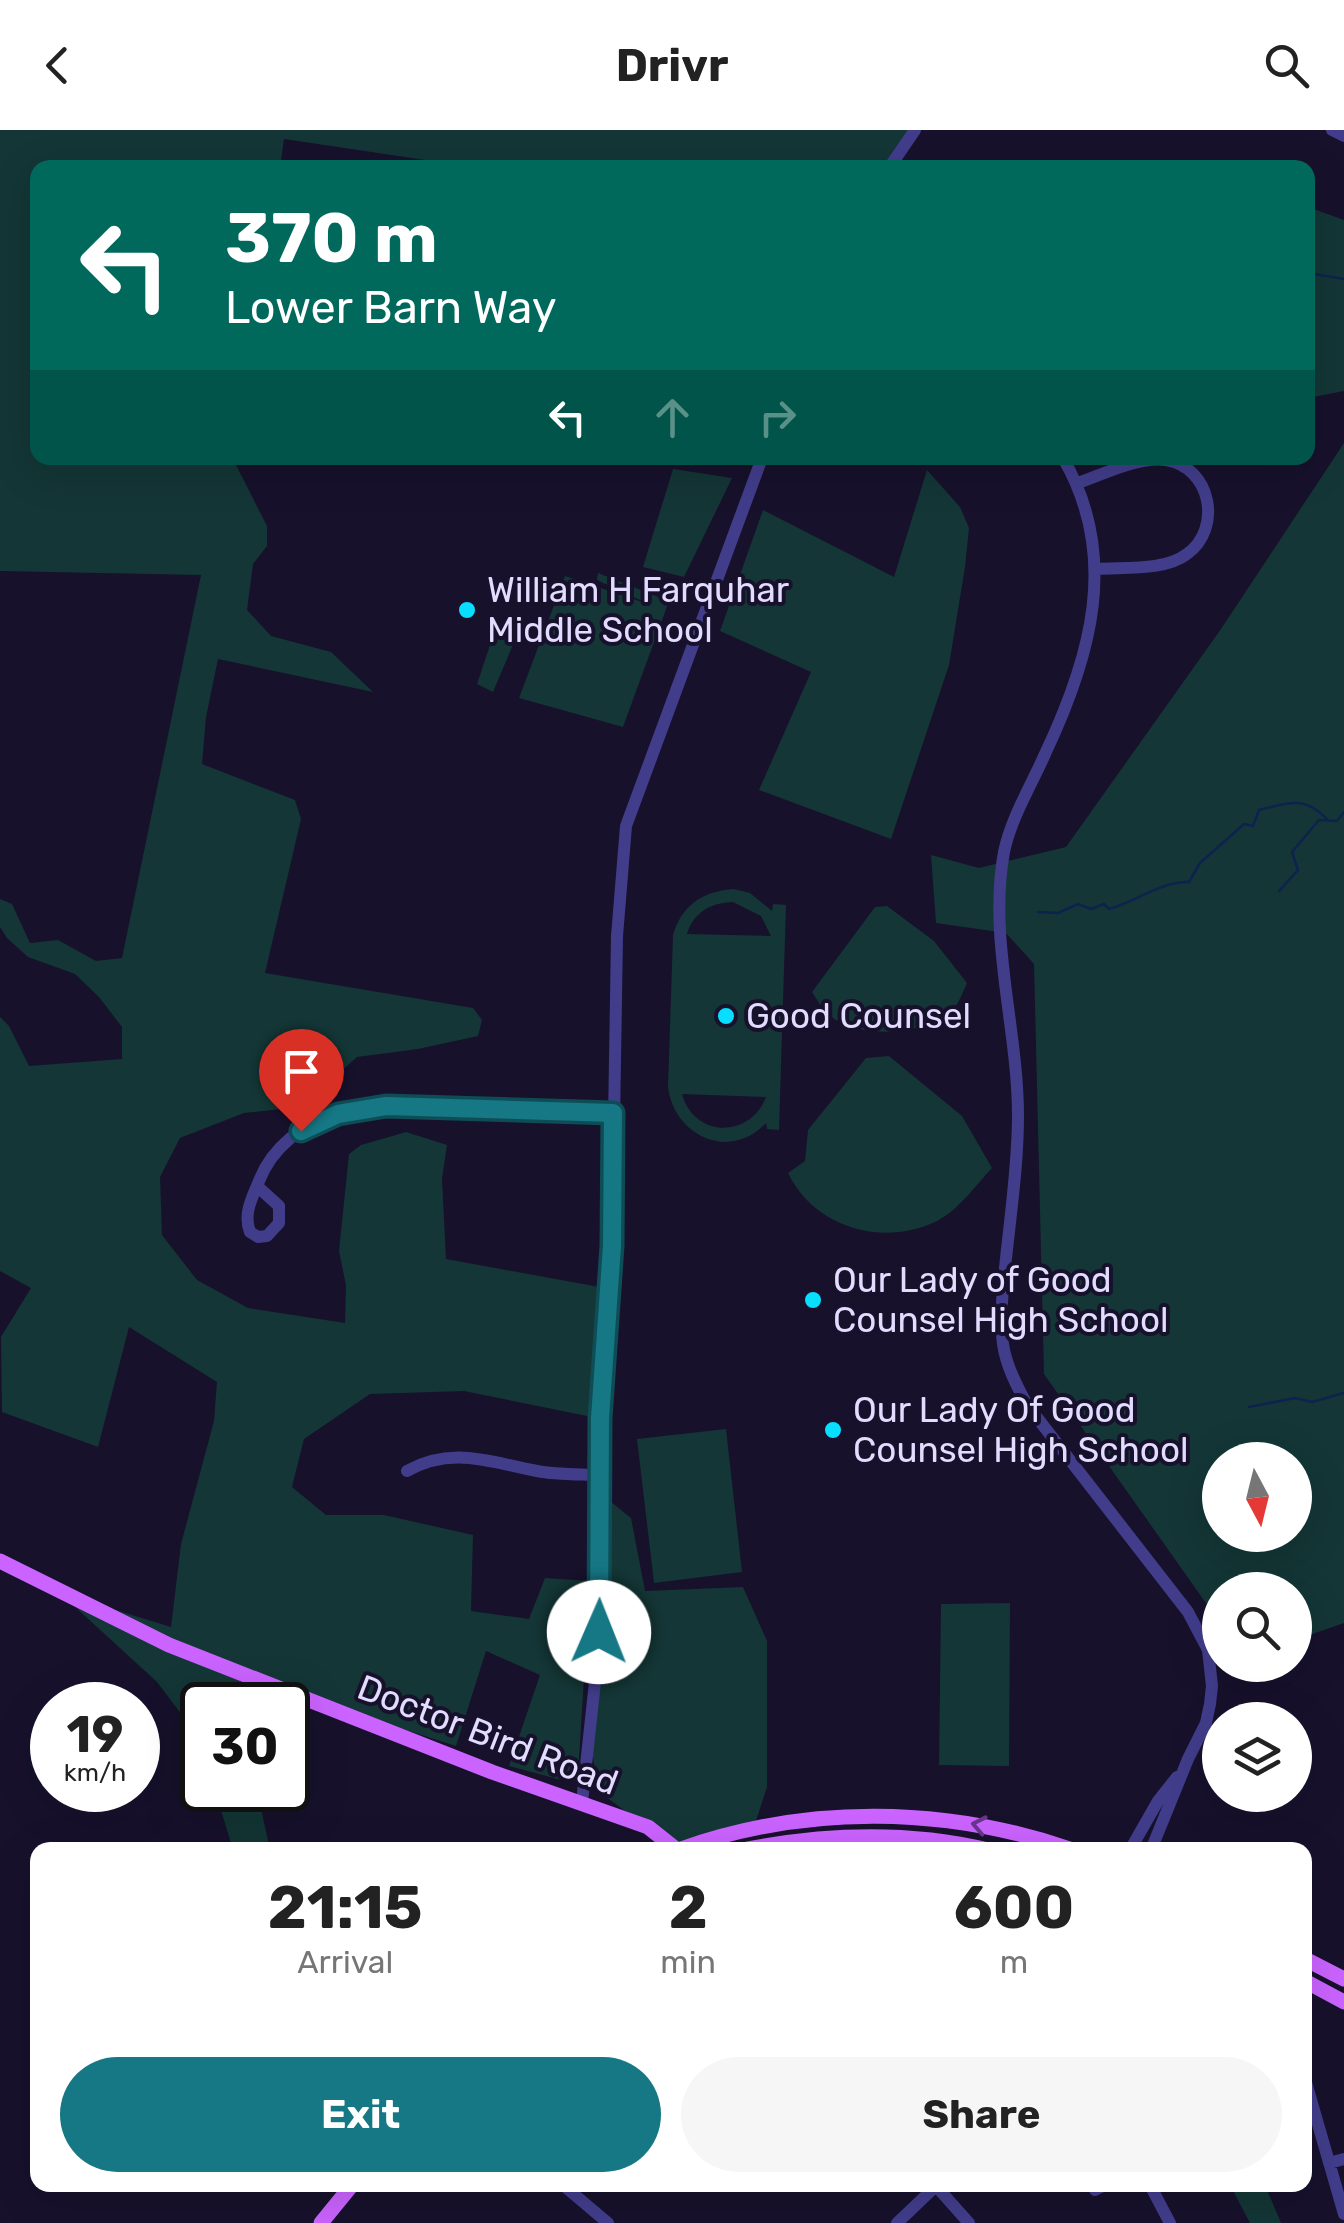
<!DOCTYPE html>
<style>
body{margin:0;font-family:Rubik,sans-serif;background:#f6f6f6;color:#222;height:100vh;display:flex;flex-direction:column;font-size:38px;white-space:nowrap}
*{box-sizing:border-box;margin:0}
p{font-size:32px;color:#767676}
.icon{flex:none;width:55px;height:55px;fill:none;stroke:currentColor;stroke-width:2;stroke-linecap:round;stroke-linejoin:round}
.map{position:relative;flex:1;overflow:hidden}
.sheet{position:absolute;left:30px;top:1712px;width:1282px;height:350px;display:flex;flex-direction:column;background:#fff;border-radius:20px;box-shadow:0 10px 40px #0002}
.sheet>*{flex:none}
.hud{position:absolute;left:30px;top:30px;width:1285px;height:305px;border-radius:20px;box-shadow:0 10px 40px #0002;background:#00695c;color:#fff;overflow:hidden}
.needle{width:65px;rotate:173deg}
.controls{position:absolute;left:1202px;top:1312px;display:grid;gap:20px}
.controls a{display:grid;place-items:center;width:110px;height:110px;border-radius:50%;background:#fff;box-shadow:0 10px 40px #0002;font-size:50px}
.speed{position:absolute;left:30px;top:1552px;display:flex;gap:20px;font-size:50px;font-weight:700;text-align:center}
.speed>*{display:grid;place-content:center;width:130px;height:130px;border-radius:50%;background:#fff;box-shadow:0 10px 40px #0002;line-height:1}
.speed small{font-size:25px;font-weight:400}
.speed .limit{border:5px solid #111;border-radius:15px;background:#fff;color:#111}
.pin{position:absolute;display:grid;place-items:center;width:85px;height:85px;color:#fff;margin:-102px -42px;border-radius:50% 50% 50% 0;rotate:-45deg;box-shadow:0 0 10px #0007}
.pin .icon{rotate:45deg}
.me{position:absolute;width:110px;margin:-55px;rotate:1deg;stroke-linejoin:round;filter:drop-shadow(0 0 8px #0008)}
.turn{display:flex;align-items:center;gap:35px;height:210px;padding:0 30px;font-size:45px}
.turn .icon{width:130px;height:130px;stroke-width:2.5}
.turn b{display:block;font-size:70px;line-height:85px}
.lanes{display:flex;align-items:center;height:95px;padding:0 30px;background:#0003;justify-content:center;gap:50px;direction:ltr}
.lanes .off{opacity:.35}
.eta{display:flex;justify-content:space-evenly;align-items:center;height:170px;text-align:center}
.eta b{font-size:60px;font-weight:700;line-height:70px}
.cta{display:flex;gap:20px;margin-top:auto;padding:20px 30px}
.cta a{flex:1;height:115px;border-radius:60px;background:#167785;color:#fff;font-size:40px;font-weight:700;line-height:115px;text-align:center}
.cta a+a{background:#f6f6f6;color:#222}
header{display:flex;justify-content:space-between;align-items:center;height:130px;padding:0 30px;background:#fff;font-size:45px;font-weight:700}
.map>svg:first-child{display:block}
</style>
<header><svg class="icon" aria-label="back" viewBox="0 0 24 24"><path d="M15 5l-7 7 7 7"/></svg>Drivr<svg class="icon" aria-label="search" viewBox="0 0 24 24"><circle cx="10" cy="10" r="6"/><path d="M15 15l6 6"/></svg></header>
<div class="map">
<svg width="1344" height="2093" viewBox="0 0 1344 2093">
<rect width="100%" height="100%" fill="#17112c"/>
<path fill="#143636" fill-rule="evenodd" d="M0,0H913L883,38H479L284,9L280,37L38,38V328H237L234,331L267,396V416L253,434L247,480L271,506L331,522L373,562L218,529L206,587L202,634L295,670L301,689L265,843L473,878L482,890L478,906L418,919L357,927L301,977L244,983L180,1008L160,1047L162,1105L197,1150L248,1178L345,1193L346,1155L339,1121L349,1024L361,1015L406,1002L447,1015L442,1049L446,1129L599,1157L592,1287L464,1261L370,1264L304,1309L292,1357L326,1385H384L473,1405L471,1481L529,1489L545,1448L590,1451L578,1645L565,1651L509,1636L540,1545L486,1521L456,1616L296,1565L263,1551L236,1555L232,1575H202V1630L188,1593L157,1552L60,1463L171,1497L181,1414L214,1291L217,1252L129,1197L98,1317L2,1282L1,1207L31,1158L0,1141V887L9,896L29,936L122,929V897L99,867L75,844L28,827L7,808L0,797V769L12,774L30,813L58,810L96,831L122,828L201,445L0,441Z
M1308,77L1344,90V261L1308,268Z
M1344,313V1493L1295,1510V1460H1220V1493L1044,1244L1034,834L1006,803L936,793L931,725L979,738L1066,717L1221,499ZM1220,1330H1295V1405H1220Z
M673,339L732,348L684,447L643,437Z
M927,340L960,377L969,398L965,437L949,535L891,709L759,660L811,542L720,501L763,380L894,447Z
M598,443L669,471L623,597L519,568L565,446L651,475L597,450Z
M496,497L517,505L493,562L477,554Z
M734,759L750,763L772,781L773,774L786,775L779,1000L767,999L766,993C730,1032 674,1006 668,957L673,805C682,775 703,761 734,759ZM733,772L761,786L771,806L687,804C694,782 710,773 733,772ZM682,964L765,967H766C750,1009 694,1008 682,964Z
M887,776L934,811L967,853C964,859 961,868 957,874C933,905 870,909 838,891C826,885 819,873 812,862L875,777Z
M889,926L962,986L992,1038C975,1056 958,1081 935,1092C881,1117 814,1097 788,1043L805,1031L808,1000L866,928Z
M726,1299L742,1442L654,1453L637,1309Z
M605,1367L631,1388L645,1461L743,1457L767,1511V1657L754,1697L678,1720L598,1661L590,1607Z
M1010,1473L1009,1636L939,1635L941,1474Z
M215,1660H257L270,1720H233Z
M1230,2055H1265L1281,2093H1250Z"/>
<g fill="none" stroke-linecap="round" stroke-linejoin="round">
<path stroke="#0d234f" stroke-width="2.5" d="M1308,143L1344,149
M1279,761L1298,740L1292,722L1319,690L1337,691L1344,682
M1038,782L1058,783L1078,774L1091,779L1104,774L1109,779C1137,771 1162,751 1189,752L1200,733L1244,694L1253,696L1259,680C1290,673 1304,665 1328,690
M1249,1277L1295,1268L1312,1272L1344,1263"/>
<path stroke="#423d8b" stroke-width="12" d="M1332,0L1344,6
M889,38L915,0
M1063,328C1120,426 1091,527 1045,624C1031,656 1011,688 1004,722C988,808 1018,899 1018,986C1018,1036 1010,1088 1005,1138C1003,1162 999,1189 1003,1214C1006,1236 1017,1257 1028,1276L1188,1482L1208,1520L1212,1556L1210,1574L1206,1593L1188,1629L1151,1720
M1078,353C1104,344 1139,326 1166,330C1211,337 1223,398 1187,424C1165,441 1124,437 1097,439
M257,1056L279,1076V1093L267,1106L258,1107L250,1102C243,1084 252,1068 259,1051C272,1017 303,994 337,983C374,972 414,976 452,977C506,978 559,981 613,983
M407,1341C452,1316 489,1332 537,1341C557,1345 579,1344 600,1345
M582,1672L599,1515L600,1289L612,1116L617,806L626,696L762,328
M1130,1720L1158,1671L1177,1647
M1305,1949L1344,2084
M1329,2033L1344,2029
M563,2055L608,2093
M1150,2055L1170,2093
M936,2056L969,2093
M1095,2060L1105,2055
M897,2093L937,2055"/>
<path stroke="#ca63ff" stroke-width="15" d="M0,1431L169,1515L492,1642L648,1697L677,1720
M678,1720C806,1674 945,1676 1073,1720
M742,1720C823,1704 908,1701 988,1720
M1305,1829L1344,1849
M1305,1851L1344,1872
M321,2093L352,2055"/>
</g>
<defs><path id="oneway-chevron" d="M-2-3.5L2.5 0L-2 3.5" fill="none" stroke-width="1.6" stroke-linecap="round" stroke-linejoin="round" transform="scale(2.5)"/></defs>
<use stroke="#68368b" href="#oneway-chevron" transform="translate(979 1695) rotate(-169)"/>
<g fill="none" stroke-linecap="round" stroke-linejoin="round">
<g stroke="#0e4d56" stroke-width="25">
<path id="route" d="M301,1001L338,984L386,976L613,983L612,1116L600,1288L599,1502"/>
</g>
<use href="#route" stroke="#167785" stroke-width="18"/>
</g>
<g fill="#08deff" stroke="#17112c" stroke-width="4">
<circle cx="467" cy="480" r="10"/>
<circle cx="726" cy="886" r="10"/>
<circle cx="813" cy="1170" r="10"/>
<circle cx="833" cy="1300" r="10"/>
</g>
<g text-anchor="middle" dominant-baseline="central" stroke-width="8" stroke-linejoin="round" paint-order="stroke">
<g font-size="35" fill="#e2dcff" stroke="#17112c" text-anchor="start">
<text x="487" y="460">William H Farquhar<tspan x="487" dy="40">Middle School</tspan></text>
<text x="746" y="886">Good Counsel</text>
<text x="833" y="1150">Our Lady of Good<tspan x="833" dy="40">Counsel High School</tspan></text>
<text x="853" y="1280">Our Lady Of Good<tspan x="853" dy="40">Counsel High School</tspan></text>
</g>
<g font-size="35" fill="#e2dcff" stroke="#17112c">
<text transform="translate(488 1605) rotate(21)">Doctor Bird Road</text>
</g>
</g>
</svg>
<div class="controls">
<a><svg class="needle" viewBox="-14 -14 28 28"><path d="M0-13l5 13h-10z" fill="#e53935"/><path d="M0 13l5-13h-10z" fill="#767676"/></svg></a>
<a><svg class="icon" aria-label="search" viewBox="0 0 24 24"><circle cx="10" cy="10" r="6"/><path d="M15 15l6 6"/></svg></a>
<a><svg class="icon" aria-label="layers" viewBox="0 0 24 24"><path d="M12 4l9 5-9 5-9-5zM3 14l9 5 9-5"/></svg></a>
</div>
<div class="speed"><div>19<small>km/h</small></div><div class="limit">30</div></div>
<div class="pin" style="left:301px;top:1001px;background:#d93025"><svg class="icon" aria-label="arrive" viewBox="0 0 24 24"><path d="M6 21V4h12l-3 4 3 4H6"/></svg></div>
<svg class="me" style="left:599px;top:1502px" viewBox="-20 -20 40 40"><circle r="19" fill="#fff"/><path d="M0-13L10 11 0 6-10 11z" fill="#167785"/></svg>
<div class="hud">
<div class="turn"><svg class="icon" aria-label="left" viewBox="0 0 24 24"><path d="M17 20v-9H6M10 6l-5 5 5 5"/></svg><div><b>370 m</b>Lower Barn Way</div></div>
<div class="lanes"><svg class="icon" aria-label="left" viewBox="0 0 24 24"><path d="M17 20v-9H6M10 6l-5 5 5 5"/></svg><svg class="icon off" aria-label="ahead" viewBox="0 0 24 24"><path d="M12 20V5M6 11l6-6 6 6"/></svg><svg class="icon off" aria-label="right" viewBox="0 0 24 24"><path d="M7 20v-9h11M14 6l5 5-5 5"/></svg></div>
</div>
<section class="sheet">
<div class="eta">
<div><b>21:15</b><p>Arrival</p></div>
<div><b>2</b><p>min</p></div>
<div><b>600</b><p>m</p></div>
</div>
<div class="cta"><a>Exit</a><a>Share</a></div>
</section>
</div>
